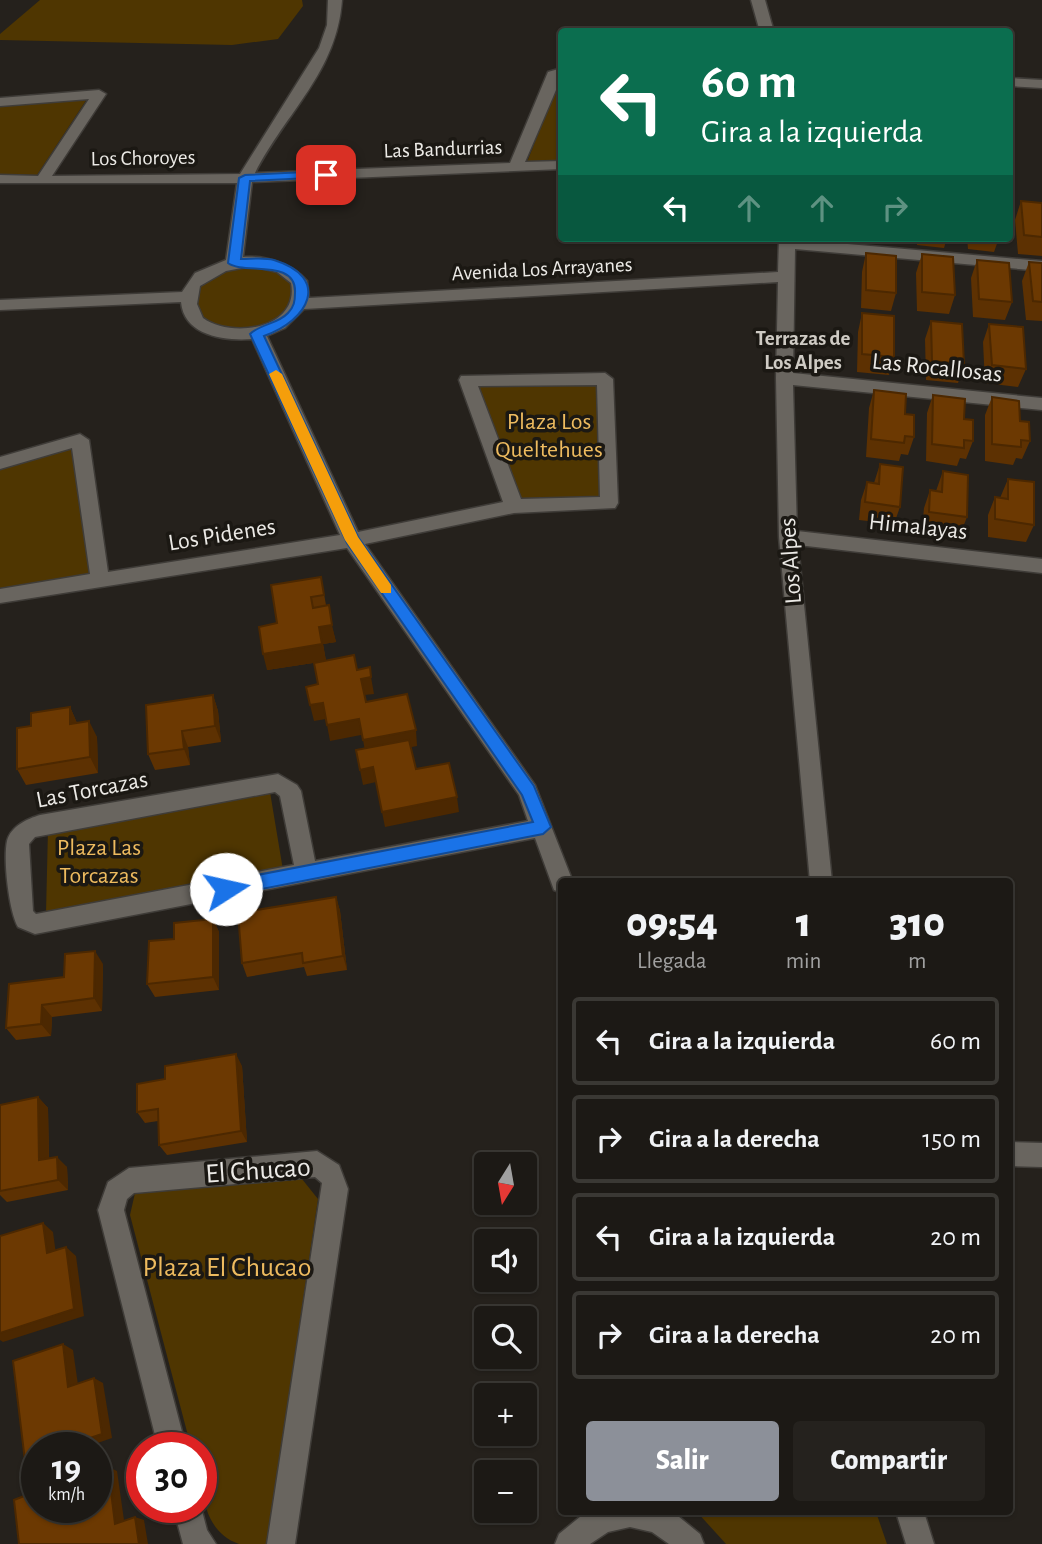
<!DOCTYPE html>
<html lang="es">
<meta charset="utf-8">
<style>
body{margin:0;font-family:"Alegreya Sans",sans-serif;background:#25221e;color:#f1f3f6;height:100vh;display:flex;flex-direction:column;font-size:26px;white-space:nowrap}
*{box-sizing:border-box;margin:0}
p{font-size:23px;color:#a0a0a0}
.icon{flex:none;width:38px;height:38px;fill:none;stroke:currentColor;stroke-width:2;stroke-linecap:round;stroke-linejoin:round}
.map{position:relative;flex:1;overflow:hidden}
.details{position:absolute;left:558px;top:878px;width:455px;height:637px;display:flex;flex-direction:column;background:#1c1915;border-radius:7px;box-shadow:0 2px 5px #0004,0 0 0 2px #3a3834}
.details>*{flex:none}
.hud{position:absolute;left:558px;top:28px;width:455px;height:214px;border-radius:7px;box-shadow:0 2px 5px #0004,0 0 0 2px #3a3834;background:#0b6e4f;color:#fff;overflow:hidden}
.needle{width:46px;rotate:191deg}
.fabs{position:absolute;left:474px;top:1152px;display:grid;gap:14px}
.fabs a{display:grid;place-items:center;width:63px;height:63px;border-radius:7px;background:#1c1915;box-shadow:0 2px 5px #0004,0 0 0 2px #3a3834;font-size:35px}
.speed{position:absolute;left:21px;top:1432px;display:flex;gap:14px;font-size:35px;font-weight:700;text-align:center}
.speed>*{display:grid;place-content:center;width:91px;height:91px;border-radius:50%;background:#1c1915;box-shadow:0 2px 5px #0004,0 0 0 2px #3a3834;line-height:1}
.speed small{font-size:18px;font-weight:400}
.speed .limit{border:10px solid #d22;background:#fff;color:#111}
.pin{position:absolute;display:grid;place-items:center;width:60px;height:60px;color:#fff;margin:-30px;border-radius:14px;box-shadow:0 4px 10px #0006}
.me{position:absolute;width:77px;margin:-38px;rotate:80deg;stroke-linejoin:round;filter:drop-shadow(0 0 5px #0008)}
.turn{display:flex;align-items:center;gap:24px;height:147px;padding:0 28px;font-size:32px}
.turn .icon{width:91px;height:91px;stroke-width:2.5}
.turn b{display:block;font-size:49px;line-height:60px}
.lanes{display:flex;align-items:center;height:66px;padding:0 28px;background:#0003;justify-content:center;gap:35px;direction:ltr}
.lanes .off{opacity:.35}
.eta{display:flex;justify-content:space-evenly;align-items:center;height:119px;text-align:center}
.eta b{font-size:42px;font-weight:800;line-height:49px}
.primary-button{display:flex;gap:14px;margin-top:auto;padding:14px 28px}
.primary-button a{flex:1;height:80px;border-radius:7px;background:#8c9099;color:#fff;font-size:28px;font-weight:800;line-height:80px;text-align:center}
.primary-button a+a{background:#25221e;color:#f1f3f6}
ul{padding:0;list-style:none}
li{display:flex;align-items:center;gap:21px;height:88px;margin:0 14px 10px;padding:0 14px;border:4px solid #3a3834;border-radius:7px}
li div{flex:1}
li b{display:block;font-size:26px}
li em{font-style:normal}
.map>svg:first-child{display:block}
</style>
<div class="map">
<svg width="1042" height="1544" viewBox="0 0 1042 1544">
<rect width="100%" height="100%" fill="#25211c"/>
<path fill="#4f3601" d="M40,0H302L303,6L278,39L232,45L0,40V34Z
M561,76L562,160L527,162Z
M87,99L37,175L0,174V107Z
M252,264L279,269L298,288L289,314L256,331L217,329L194,312L198,285L218,271Z
M473,382H600L604,499L517,503Z
M76,444L95,577L0,593V466Z
M270,792L283,870L46,913L48,829Z
M302,1179L318,1199L267,1544C259,1544 247,1544 239,1544C199,1530 201,1482 201,1447H191L130,1215L135,1193Z
M697,1512H876L887,1544H726Z"/>
<g fill="none" stroke-linecap="round" stroke-linejoin="round">
<g stroke="#3f3c38" stroke-width="3">
<path id="minor" d="M328,0H342C337,72 286,112 255,173L510,163L548,72L562,68V76L525,162L562,161V169L252,182L243,257C265,255 293,264 307,281L309,298L778,272L779,238L1042,261V271L795,249L793,373L1042,398V410L793,385L797,531L1042,559V573L798,545L832,882H810L779,537L776,378L778,282L304,309L285,328L267,336L358,532L503,502L459,380L461,376L605,373L613,379L618,503L615,508L514,513L365,544L535,785L573,882H562V893L554,890L535,838L35,934L18,927C9,911 3,860 7,841C11,826 27,819 40,815L278,774L297,785L301,791L315,861L528,821L519,795L347,548L0,603V589L90,574L72,448L0,469V457L80,434L89,440L108,572L340,535L252,339C225,341 184,336 181,302L0,310V300L182,292L195,273L226,260L237,183H0V175L38,176L89,99L0,106V98L99,90L106,94L52,176L240,174L319,48L327,25ZM252,266L277,272L291,283C300,329 231,339 203,318L197,304L200,286L226,271ZM597,385L600,497L521,499L478,386ZM275,792L280,796L294,865L36,914L33,911L29,844L35,837Z
M751,0H765L774,32H760Z
M1010,78L1042,80V88L1010,86Z
M1010,1142L1042,1143V1167L1010,1166Z
M317,1151L339,1165L348,1189L295,1544H267L322,1183L315,1177L134,1193L127,1199L124,1210L186,1447H158L98,1210L108,1182L129,1168Z
M173,1507H201L207,1530L216,1544H183Z
M586,1512H673L700,1534L704,1544H669L652,1532L630,1527L608,1532L590,1544H555L559,1534Z
M896,1512H924L934,1544H906Z"/>
</g>
<use href="#minor" fill="#69655f" fill-rule="evenodd"/>
</g>
<path fill="#5d3102" d="M1021,201L1042,203V256L1018,254L1015,220Z
M862,238H889L888,242L862,240Z
M917,238H947L944,248L917,245Z
M967,238H999L994,252L968,249Z
M866,253L896,293L891,311L861,308L862,272Z
M922,254L955,295L949,314L917,311L916,273Z
M977,260L1012,302L1005,320L973,317L971,278Z
M1029,262L1042,263V321L1026,320L1022,281Z
M862,313L894,357L889,375L857,372L858,332Z
M931,321L964,364L958,383L926,380L925,339Z
M989,324L1026,369L1018,387L985,383L983,342Z
M874,390L905,414L914,437L908,455L901,454L899,461L866,457L869,408Z
M933,395L964,419L973,441L966,459L960,458L957,466L926,461L927,413Z
M992,397L1020,421L1030,441L1022,459L1016,458L1013,465L985,461V415Z
M880,464L900,507L894,524L859,520L861,500L867,482L874,483Z
M943,471L967,517L960,535L922,529L924,508L930,490L936,491Z
M1008,479L1034,525L1026,542L988,537V515L995,497L1000,498Z
M321,577L326,605L336,642L323,644L326,661L267,670L277,623Z
M213,695L218,711L221,742L188,747L190,765L155,770L148,754Z
M70,707L77,723L97,737L98,773L26,785L17,769L31,726Z
M336,897L340,911L347,970L307,976L304,967L247,977L242,963Z
M213,919L219,932V990L155,997L147,984L174,939Z
M103,964L102,1011L52,1017L51,1036L16,1040L6,1028L64,977Z
M242,1066L247,1142L167,1155L159,1145L158,1121L145,1123L137,1112Z
M38,1097L48,1108L49,1158L67,1167L68,1190L7,1202L0,1195V1105Z"/>
<path fill="#4c2801" d="M332,625L336,642L323,644L326,661L267,670L263,654L319,627Z
M371,677L374,694L364,695L361,679Z
M213,695L218,711L221,742L215,726Z
M323,703L326,719L314,721L310,705Z
M70,707L77,723L70,724Z
M359,719L361,735L330,741L327,725Z
M89,721L97,737L98,773L90,757Z
M416,730L417,746L366,756L363,740Z
M182,731L188,747L190,765L184,749Z
M373,767L376,782L363,785L360,770Z
M457,797L459,812L385,827L382,812Z
M336,897L340,911L347,970L343,956Z
M213,919L219,932V990L213,977Z
M95,951L103,964L102,1011L94,998Z
M42,1005L52,1017L51,1036L41,1024Z
M236,1054L242,1066L247,1142L241,1131Z
M38,1097L48,1108L49,1170L39,1160Z
M57,1157L67,1167L68,1190L58,1180Z
M43,1223L53,1232L57,1262L47,1253Z
M66,1247L76,1256L84,1316L3,1342L0,1340V1333Z
M63,1344L73,1350L79,1392L68,1387Z
M94,1378L103,1383L112,1438L86,1447H63Z
M37,1456V1465L25,1461Z
M108,1467L117,1471L125,1527L115,1524Z
M135,1517L144,1520L148,1544H139Z"/>
<path fill="#6c3902" stroke="#4c2801" stroke-width="2" d="M1021,201L1042,203V237L1024,235Z
M866,253L896,256V293L866,290Z
M922,254L953,257L955,295L922,292Z
M977,260L1009,263L1012,302L979,299Z
M1029,262L1042,263V302L1033,301Z
M862,313L894,316V357L862,354Z
M931,321L962,324L964,364L932,361Z
M989,324L1023,327L1026,369L992,365Z
M874,390L906,394L905,414L914,415V437L905,436L904,443L871,439Z
M933,395L965,399L964,419L973,420V441L964,440V448L932,444Z
M992,397L1019,401L1020,421L1029,422L1030,441L1021,440V447L992,444Z
M880,464L903,467L900,507L865,502L867,482L879,484Z
M943,471L968,475L967,517L929,512L930,490L942,492Z
M1008,479L1034,482V525L995,519V497L1008,499Z
M321,577L324,595L311,597L313,608L329,605L332,625L319,627L322,644L263,654L259,627L277,623L271,585Z
M354,655L357,670L370,667L371,677L361,679L366,702L407,694L416,730L363,740L359,719L327,725L323,703L310,705L306,687L318,684L314,663Z
M213,695L215,726L182,731L184,749L148,754L146,705Z
M70,707V724L89,721L90,757L17,769V728L31,726V713Z
M409,740L416,769L449,763L457,797L382,812L373,767L360,770L356,750Z
M336,897L343,956L303,963L302,953L242,963L238,913Z
M213,919V977L147,984L149,941L174,939V923Z
M95,951L94,998L42,1005L41,1024L6,1028L9,984L64,977L65,954Z
M236,1054L241,1131L159,1145L158,1109L137,1112V1084L165,1079V1066Z
M38,1097L39,1160L57,1157L58,1180L0,1191V1105Z
M43,1223L47,1253L66,1247L74,1309L0,1333V1236Z
M63,1344L68,1387L94,1378L102,1434L63,1447H37V1456L25,1461L13,1361Z
M108,1467L115,1524L135,1517L139,1544H19L14,1500L37,1491V1507H96V1471Z"/>
<path fill="#1a73e8" stroke="#114b97" stroke-width="2" d="M326,171L330,172V177L250,181L241,259C251,259 264,257 274,260C332,278 308,321 264,336L358,537L534,786L551,827L543,834L226,896L217,889L226,881L533,822L522,795L347,543L250,334C260,324 278,324 288,313C294,307 295,301 295,293C297,258 243,275 228,263L239,178L245,175Z"/>
<path fill="#f59e0b" d="M276,370L282,374L358,537L391,585V593H381L345,540L269,374Z"/>
<g text-anchor="middle" dominant-baseline="central" stroke-width="7" stroke-linejoin="round" paint-order="stroke">
<g font-size="21" fill="#eceae6" stroke="#1b1813">
<text transform="translate(443 149) rotate(-2)">Las Bandurrias</text>
<text transform="translate(143 158) rotate(-1)">Los Choroyes</text>
<text transform="translate(542 269) rotate(-3)">Avenida Los Arrayanes</text>
</g>
<g font-size="21" font-weight="bold" fill="#cfcbc4" stroke="#1b1813">
<text x="803" y="338">Terrazas de<tspan x="803" dy="24">Los Alpes</tspan></text>
</g>
<g font-size="24" fill="#eceae6" stroke="#1b1813">
<text transform="translate(937 368) rotate(6)">Las Rocallosas</text>
<text transform="translate(918 527) rotate(6)">Himalayas</text>
<text transform="translate(222 535) rotate(-9)">Los Pidenes</text>
<text transform="translate(791 561) rotate(-94)">Los Alpes</text>
<text transform="translate(92 790) rotate(-11)">Las Torcazas</text>
</g>
<g font-size="24" fill="#eebb5f" stroke="#1b1813">
<text x="549" y="422">Plaza Los<tspan x="549" dy="28">Queltehues</tspan></text>
<text x="99" y="848">Plaza Las<tspan x="99" dy="28">Torcazas</tspan></text>
</g>
<g font-size="28" fill="#eceae6" stroke="#1b1813">
<text transform="translate(258 1171) rotate(-4)">El Chucao</text>
</g>
<g font-size="28" fill="#eebb5f" stroke="#1b1813">
<text x="227" y="1268">Plaza El Chucao</text>
</g>
</g>
</svg>
<div class="fabs">
<a><svg class="needle" viewBox="-14 -14 28 28"><path d="M0-13l5 13h-10z" fill="#e53935"/><path d="M0 13l5-13h-10z" fill="#a0a0a0"/></svg></a>
<a><svg class="icon" aria-label="sound" viewBox="0 0 24 24"><path d="M4 9h4l5-4v14l-5-4H4zM17 9q2 3 0 6"/></svg></a>
<a><svg class="icon" aria-label="search" viewBox="0 0 24 24"><circle cx="10" cy="10" r="6"/><path d="M15 15l6 6"/></svg></a>
<a>+</a>
<a>−</a>
</div>
<div class="speed"><div>19<small>km/h</small></div><div class="limit">30</div></div>
<div class="pin" style="left:326px;top:175px;background:#d93025"><svg class="icon" aria-label="arrive" viewBox="0 0 24 24"><path d="M6 21V4h12l-3 4 3 4H6"/></svg></div>
<svg class="me" style="left:226px;top:889px" viewBox="-20 -20 40 40"><circle r="19" fill="#fff"/><path d="M0-13L10 11 0 6-10 11z" fill="#1a73e8"/></svg>
<div class="hud">
<div class="turn"><svg class="icon" aria-label="left" viewBox="0 0 24 24"><path d="M17 20v-9H6M10 6l-5 5 5 5"/></svg><div><b>60 m</b>Gira a la izquierda</div></div>
<div class="lanes"><svg class="icon" aria-label="left" viewBox="0 0 24 24"><path d="M17 20v-9H6M10 6l-5 5 5 5"/></svg><svg class="icon off" aria-label="ahead" viewBox="0 0 24 24"><path d="M12 20V5M6 11l6-6 6 6"/></svg><svg class="icon off" aria-label="ahead" viewBox="0 0 24 24"><path d="M12 20V5M6 11l6-6 6 6"/></svg><svg class="icon off" aria-label="right" viewBox="0 0 24 24"><path d="M7 20v-9h11M14 6l5 5-5 5"/></svg></div>
</div>
<section class="details">
<div class="eta">
<div><b>09:54</b><p>Llegada</p></div>
<div><b>1</b><p>min</p></div>
<div><b>310</b><p>m</p></div>
</div>
<ul>
<li><svg class="icon" aria-label="left" viewBox="0 0 24 24"><path d="M17 20v-9H6M10 6l-5 5 5 5"/></svg><div><b>Gira a la izquierda</b></div><em>60 m</em></li>
<li><svg class="icon" aria-label="right" viewBox="0 0 24 24"><path d="M7 20v-9h11M14 6l5 5-5 5"/></svg><div><b>Gira a la derecha</b></div><em>150 m</em></li>
<li><svg class="icon" aria-label="left" viewBox="0 0 24 24"><path d="M17 20v-9H6M10 6l-5 5 5 5"/></svg><div><b>Gira a la izquierda</b></div><em>20 m</em></li>
<li><svg class="icon" aria-label="right" viewBox="0 0 24 24"><path d="M7 20v-9h11M14 6l5 5-5 5"/></svg><div><b>Gira a la derecha</b></div><em>20 m</em></li>
</ul>
<div class="primary-button"><a>Salir</a><a>Compartir</a></div>
</section>
</div>
